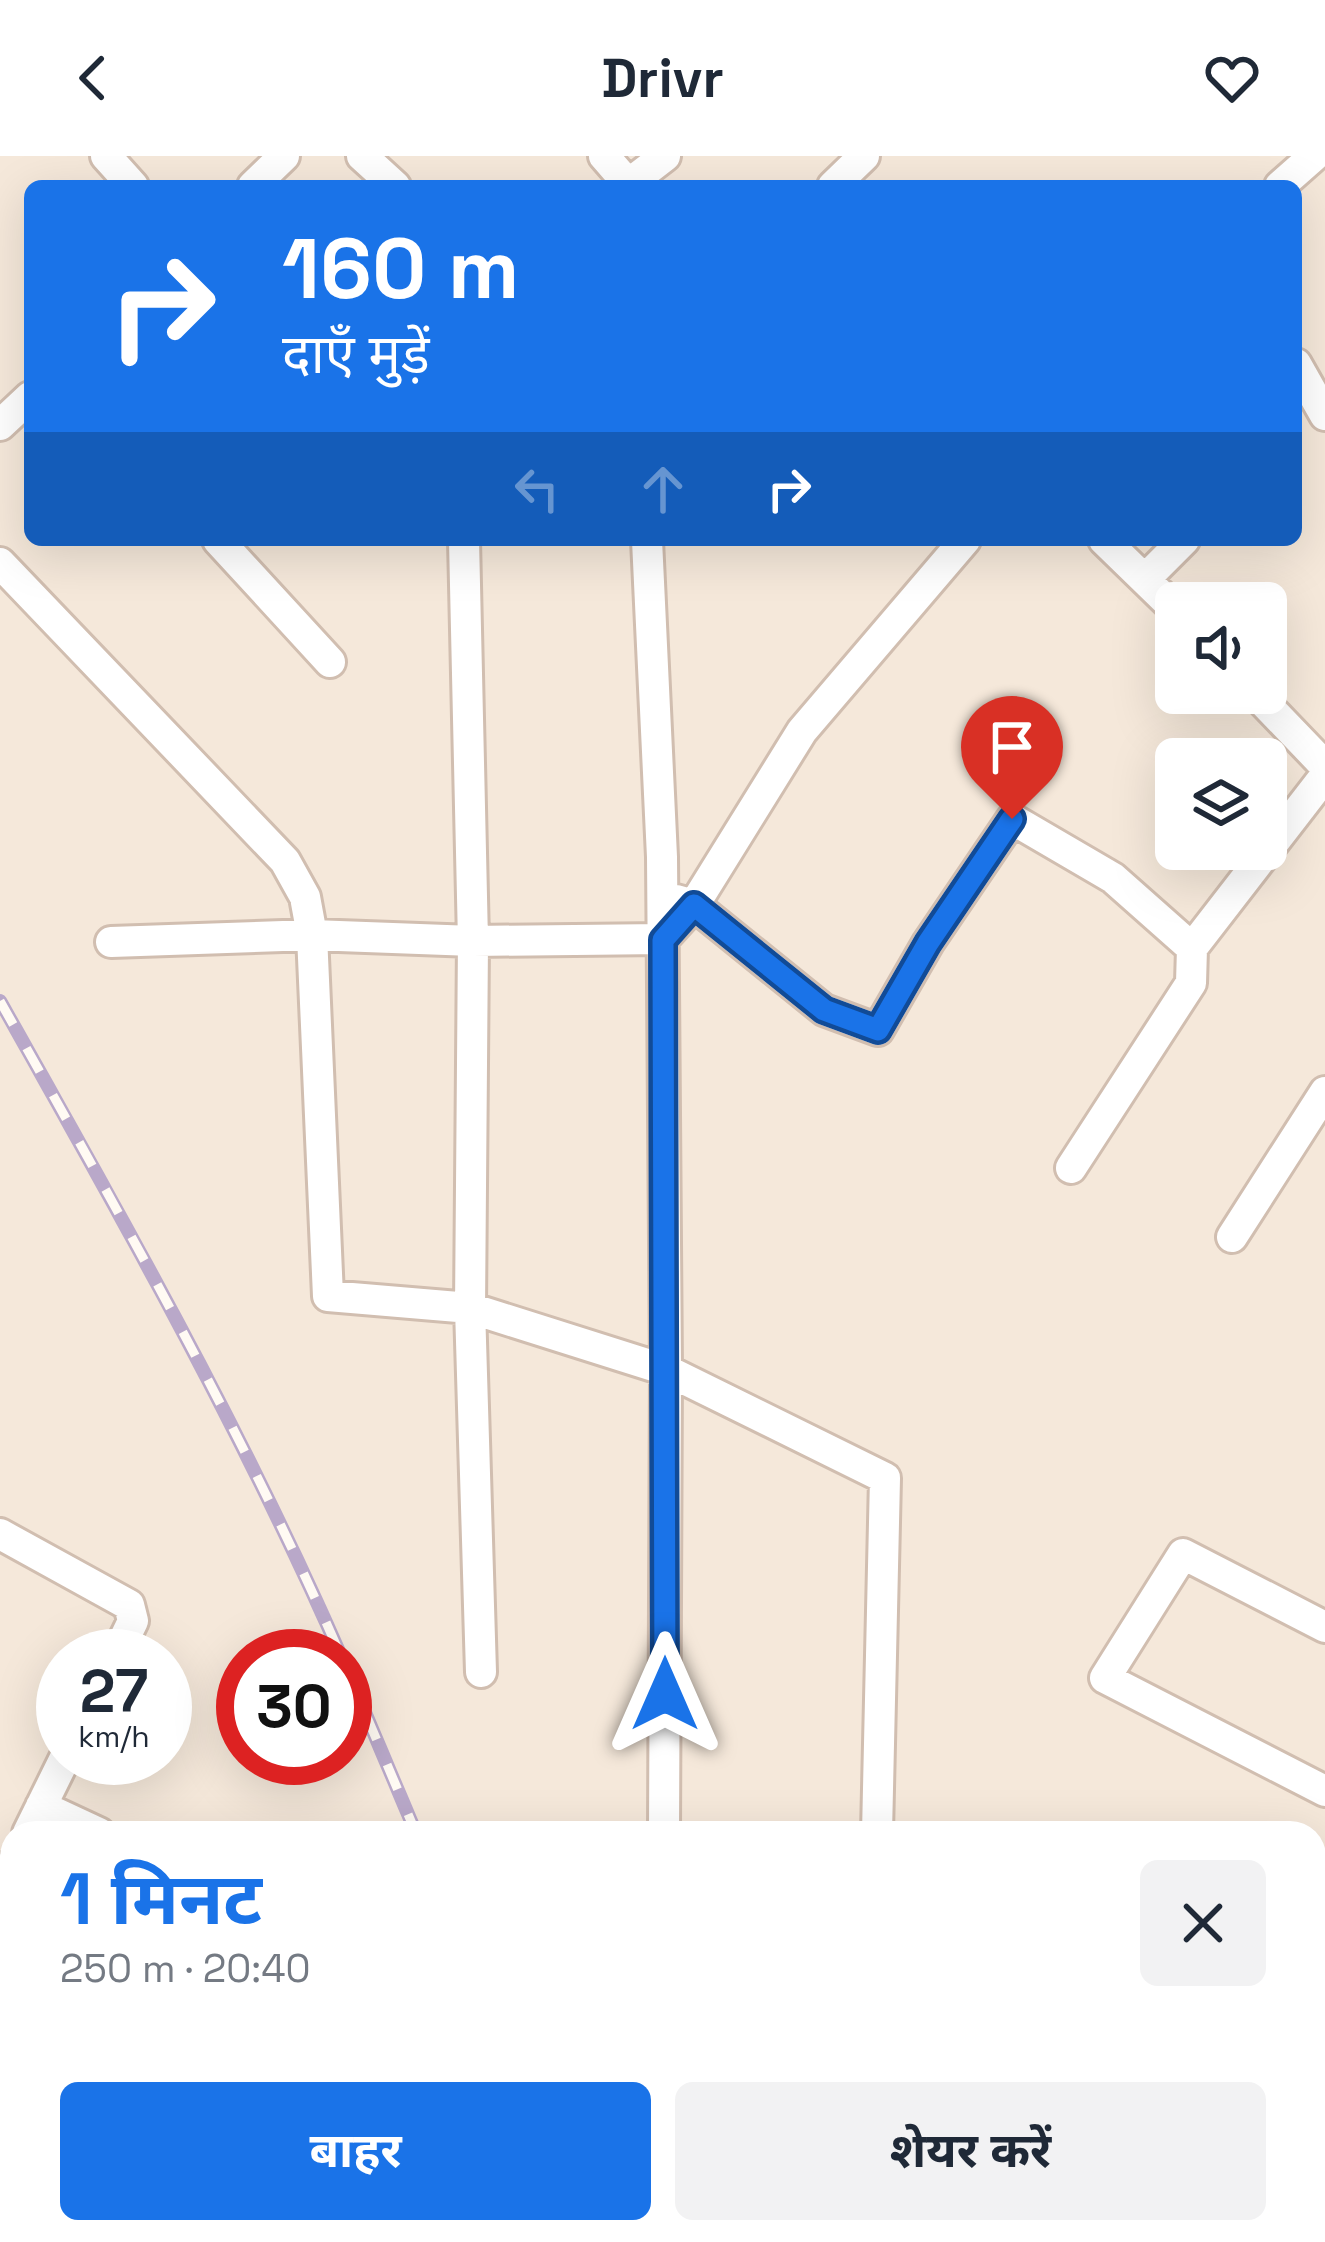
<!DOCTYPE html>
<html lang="hi">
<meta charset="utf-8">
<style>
body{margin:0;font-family:"Space Grotesk","Noto Sans Devanagari",sans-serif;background:#f2f2f3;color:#1f2937;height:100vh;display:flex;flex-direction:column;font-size:45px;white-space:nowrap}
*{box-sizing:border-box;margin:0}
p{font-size:39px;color:#747a83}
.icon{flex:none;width:66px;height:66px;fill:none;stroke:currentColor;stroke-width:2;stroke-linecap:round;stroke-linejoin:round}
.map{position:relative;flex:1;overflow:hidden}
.side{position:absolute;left:0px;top:1665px;width:1326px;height:423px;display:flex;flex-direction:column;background:#fff;border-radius:36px 36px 0 0;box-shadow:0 12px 48px #0002}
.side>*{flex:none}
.hud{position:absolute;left:24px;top:24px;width:1278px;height:366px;border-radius:18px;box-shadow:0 12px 48px #0002;background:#1a73e8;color:#fff;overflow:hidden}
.tools{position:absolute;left:1155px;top:426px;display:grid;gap:24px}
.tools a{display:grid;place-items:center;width:132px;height:132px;border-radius:18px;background:#fff;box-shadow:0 12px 48px #0002;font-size:60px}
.speed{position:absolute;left:36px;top:1473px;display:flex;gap:24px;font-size:60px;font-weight:700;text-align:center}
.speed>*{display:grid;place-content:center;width:156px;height:156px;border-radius:50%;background:#fff;box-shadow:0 12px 48px #0002;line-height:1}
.speed small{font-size:30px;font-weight:400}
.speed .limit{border:18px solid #d22;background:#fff;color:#111}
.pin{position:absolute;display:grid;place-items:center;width:102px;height:102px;color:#fff;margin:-123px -51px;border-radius:50% 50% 50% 0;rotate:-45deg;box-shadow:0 0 12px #0007}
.pin .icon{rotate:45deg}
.me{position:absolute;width:132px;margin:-66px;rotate:0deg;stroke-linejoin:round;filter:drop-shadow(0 0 9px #0008)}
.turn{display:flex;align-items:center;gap:42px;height:252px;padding:0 60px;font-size:54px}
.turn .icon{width:156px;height:156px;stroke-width:2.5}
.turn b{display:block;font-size:84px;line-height:102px}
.lanes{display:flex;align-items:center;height:114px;padding:0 60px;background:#0003;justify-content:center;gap:60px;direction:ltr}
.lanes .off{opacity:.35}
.round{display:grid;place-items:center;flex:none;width:126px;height:126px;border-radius:18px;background:#f2f2f3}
.summary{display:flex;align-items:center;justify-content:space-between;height:204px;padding:0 60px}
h1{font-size:72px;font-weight:700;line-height:90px;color:#1a73e8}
.action{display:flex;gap:24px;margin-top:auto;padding:24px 60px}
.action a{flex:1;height:138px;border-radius:18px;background:#1a73e8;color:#fff;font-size:48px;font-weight:700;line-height:138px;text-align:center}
.action a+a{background:#f2f2f3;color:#1f2937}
header{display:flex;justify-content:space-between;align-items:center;height:156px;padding:0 60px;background:#fff;font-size:54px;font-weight:700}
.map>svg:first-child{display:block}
</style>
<header><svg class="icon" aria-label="back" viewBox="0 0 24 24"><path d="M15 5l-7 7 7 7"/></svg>Drivr<svg class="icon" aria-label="heart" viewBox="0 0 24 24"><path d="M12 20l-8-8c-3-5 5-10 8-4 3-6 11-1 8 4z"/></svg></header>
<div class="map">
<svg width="1325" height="2086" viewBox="0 0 1325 2086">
<rect width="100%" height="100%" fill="#fdf6ec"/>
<path fill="#f5e8da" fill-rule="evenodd" d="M0,0H1325V2086H0ZM30,30H1296V384H30ZM1176,447H1266V537H1176ZM1176,603H1266V693H1176ZM63,1500H165V1602H63ZM243,1500H345V1602H243ZM12,1677H1314V2076H12Z"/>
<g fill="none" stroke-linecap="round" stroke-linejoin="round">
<g stroke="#d1beb0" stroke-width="36">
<path id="minor" d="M106,0L133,30
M362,0L395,30
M604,0L630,30
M253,30L284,0
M634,30L630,27L665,0
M833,30L864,0
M1280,30L1314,0
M1296,208L1325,259
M0,269L30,241
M218,384L330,506
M464,384L473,785L470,1152L481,1516
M647,384L662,701L666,1214L885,1322L877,1677
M1104,384L1176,454
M0,407L285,705L305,741L312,779L328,1140L470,1152L666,1214L664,1677
M1146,422L1184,384
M1255,537L1325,610
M676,744L694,749L802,575L965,384
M111,786L312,779L473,785L663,783L694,749L824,854L878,874L928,787L1012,663L1113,722L1192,792L1325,620
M1071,1012L1191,827L1192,792
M1232,1081L1325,936
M0,1378L129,1449L133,1465L116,1500
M1325,1471L1183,1398L1105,1522L1325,1635
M41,1650L99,1677
M28,1677L65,1602
M0,1732L12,1708
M1314,1774L1325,1746
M0,2025L12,2032
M709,2076L711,2086
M871,2076V2086
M1019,2076L1048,2086
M21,2086L25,2076
M370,2086L377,2076
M1183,2086L1189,2076"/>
</g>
<use href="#minor" stroke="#fff" stroke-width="30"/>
<g stroke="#b9a8c9" stroke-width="14">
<path id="rail" d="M0,845C121,1060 242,1274 341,1500
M345,1509L416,1677
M556,2076L559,2086"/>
</g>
<use href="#rail" stroke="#fffaf3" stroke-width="9" stroke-dasharray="27" stroke-linecap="butt"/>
</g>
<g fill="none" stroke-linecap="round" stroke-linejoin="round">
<g stroke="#114b97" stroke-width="30">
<path id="route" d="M665,1538L663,784L694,749L824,854L878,874L928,787L1012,663"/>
</g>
<use href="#route" stroke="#1a73e8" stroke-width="21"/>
</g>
</svg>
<div class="tools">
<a><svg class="icon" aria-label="sound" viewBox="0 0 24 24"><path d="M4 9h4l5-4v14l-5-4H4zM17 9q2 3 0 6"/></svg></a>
<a><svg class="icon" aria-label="layers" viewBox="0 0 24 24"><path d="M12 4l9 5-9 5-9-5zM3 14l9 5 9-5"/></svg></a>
</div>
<div class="speed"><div>27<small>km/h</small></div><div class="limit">30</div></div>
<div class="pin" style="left:1012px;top:663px;background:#d93025"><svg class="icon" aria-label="arrive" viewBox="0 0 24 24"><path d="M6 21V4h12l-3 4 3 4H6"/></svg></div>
<svg class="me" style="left:665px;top:1538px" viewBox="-20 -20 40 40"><path d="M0-17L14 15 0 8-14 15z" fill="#1a73e8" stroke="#fff" stroke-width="4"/></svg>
<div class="hud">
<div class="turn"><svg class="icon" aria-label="right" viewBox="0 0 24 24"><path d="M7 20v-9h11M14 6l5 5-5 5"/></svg><div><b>160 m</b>दाएँ मुड़ें</div></div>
<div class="lanes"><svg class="icon off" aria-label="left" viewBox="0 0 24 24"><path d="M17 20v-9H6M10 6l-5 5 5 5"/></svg><svg class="icon off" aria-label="ahead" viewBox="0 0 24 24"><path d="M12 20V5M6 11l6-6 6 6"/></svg><svg class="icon" aria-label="right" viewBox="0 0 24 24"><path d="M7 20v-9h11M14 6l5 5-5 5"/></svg></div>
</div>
<section class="side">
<div class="summary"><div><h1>1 मिनट</h1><p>250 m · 20:40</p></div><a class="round"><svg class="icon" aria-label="close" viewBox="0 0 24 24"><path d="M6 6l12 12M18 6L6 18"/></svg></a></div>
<div class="action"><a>बाहर</a><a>शेयर करें</a></div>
</section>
</div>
